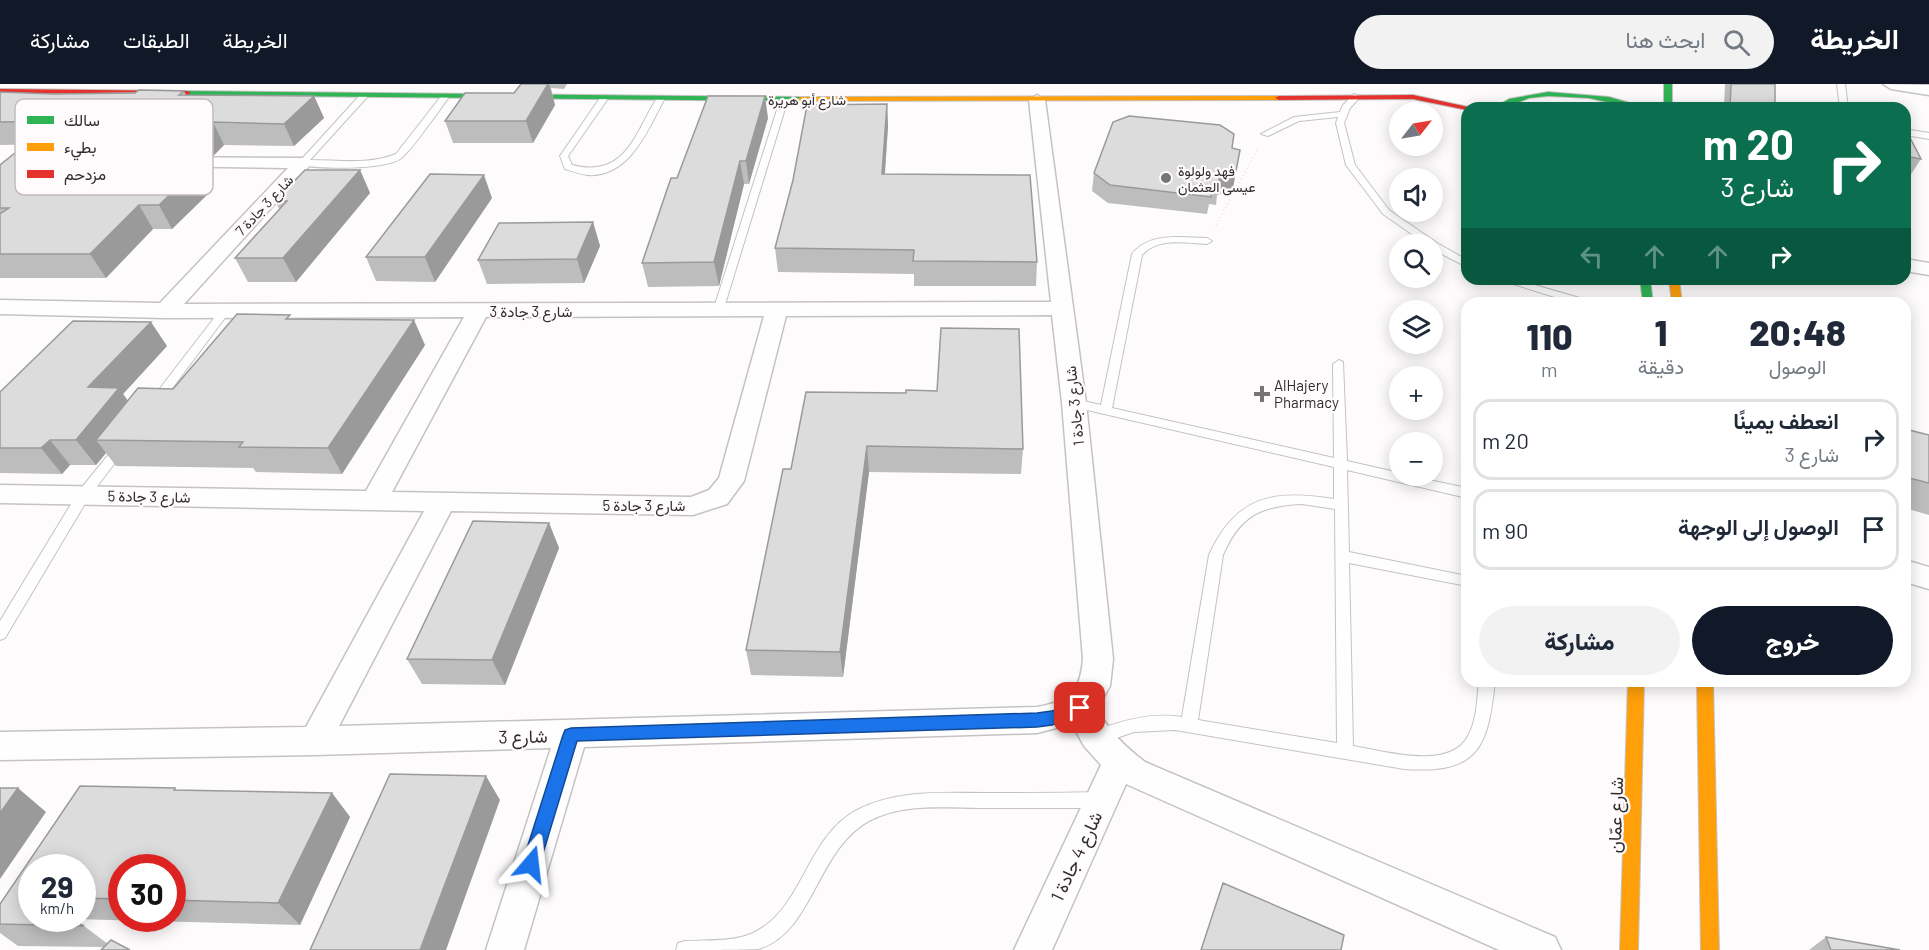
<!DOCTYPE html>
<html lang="ar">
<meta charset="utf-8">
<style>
body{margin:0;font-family:Barlow,Vazirmatn,sans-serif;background:#f2f2f3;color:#1f2937;direction:rtl;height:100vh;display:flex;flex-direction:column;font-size:22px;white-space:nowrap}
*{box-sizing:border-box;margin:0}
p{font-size:20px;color:#747a83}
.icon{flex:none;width:33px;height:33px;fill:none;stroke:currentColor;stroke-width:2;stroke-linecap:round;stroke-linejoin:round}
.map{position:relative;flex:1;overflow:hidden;direction:ltr}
.side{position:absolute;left:1461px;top:213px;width:450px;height:390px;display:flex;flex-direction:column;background:#fff;border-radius:18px;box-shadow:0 3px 15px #0003;direction:rtl}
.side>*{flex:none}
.banner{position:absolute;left:1461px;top:18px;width:450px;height:183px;border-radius:18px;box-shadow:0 3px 15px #0003;direction:rtl;background:#0b6e4f;color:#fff;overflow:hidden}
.needle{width:39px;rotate:59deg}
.buttons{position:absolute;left:1389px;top:18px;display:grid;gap:12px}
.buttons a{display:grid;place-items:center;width:54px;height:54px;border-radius:50%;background:#fff;box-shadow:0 3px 15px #0003;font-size:30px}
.speed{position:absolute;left:18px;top:770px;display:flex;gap:12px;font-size:30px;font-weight:700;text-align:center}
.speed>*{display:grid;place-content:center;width:78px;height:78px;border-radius:50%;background:#fff;box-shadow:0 3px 15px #0003;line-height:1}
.speed small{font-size:15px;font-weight:400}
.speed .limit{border:9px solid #d22;background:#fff;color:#111}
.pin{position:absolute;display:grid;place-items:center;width:51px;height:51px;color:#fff;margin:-26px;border-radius:12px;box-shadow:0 3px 9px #0006}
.me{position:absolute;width:66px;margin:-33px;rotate:17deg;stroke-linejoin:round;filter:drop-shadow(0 0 4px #0008)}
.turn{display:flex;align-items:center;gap:21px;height:126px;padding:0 18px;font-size:27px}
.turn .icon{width:78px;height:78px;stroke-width:2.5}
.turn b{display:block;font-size:42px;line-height:51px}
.lanes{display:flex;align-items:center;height:57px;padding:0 18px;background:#0003;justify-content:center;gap:30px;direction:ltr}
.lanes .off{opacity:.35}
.eta{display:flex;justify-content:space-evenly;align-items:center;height:102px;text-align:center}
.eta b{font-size:36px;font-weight:800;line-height:42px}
.cta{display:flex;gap:12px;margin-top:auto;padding:12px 18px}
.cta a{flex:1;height:69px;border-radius:36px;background:#111827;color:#fff;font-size:24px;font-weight:800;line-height:69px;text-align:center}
.cta a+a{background:#f2f2f3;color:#1f2937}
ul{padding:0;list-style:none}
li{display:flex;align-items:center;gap:18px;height:81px;margin:0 12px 9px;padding:0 6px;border:3px solid #e0e1e3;border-radius:18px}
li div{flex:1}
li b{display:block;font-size:22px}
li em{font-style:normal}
header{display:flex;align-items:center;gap:36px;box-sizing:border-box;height:84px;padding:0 30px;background:#111827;color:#fff}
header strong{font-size:28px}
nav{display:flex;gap:33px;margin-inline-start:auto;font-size:21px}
.search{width:420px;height:54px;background:#f2f2f3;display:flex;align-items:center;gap:15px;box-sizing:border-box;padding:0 21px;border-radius:33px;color:#747a83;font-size:22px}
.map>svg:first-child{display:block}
</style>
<header>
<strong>الخريطة</strong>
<div class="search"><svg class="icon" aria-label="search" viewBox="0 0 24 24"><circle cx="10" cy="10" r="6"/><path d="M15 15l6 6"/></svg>ابحث هنا</div>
<nav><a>الخريطة</a><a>الطبقات</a><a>مشاركة</a></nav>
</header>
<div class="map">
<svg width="1929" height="866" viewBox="0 0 1929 866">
<rect width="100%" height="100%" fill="#fefbfc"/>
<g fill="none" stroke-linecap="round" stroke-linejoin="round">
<g stroke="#c5c2c3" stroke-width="2">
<path id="lane" d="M1837,0H1845L1848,24H1840Z
M361,10L368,12L310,76C339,76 369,81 396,70L442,11L449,13C440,25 410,69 400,75C383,86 321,85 300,81V77Z
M1354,10L1361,12L1350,24L1344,39L1355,81L1389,126L1437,159L1467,176V183L1432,165V160H1426L1383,130L1346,81L1336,39L1338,33L1299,37L1268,52L1261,50L1294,33L1340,28L1343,21Z
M602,11L609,13L568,72L572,81C626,95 635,49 658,12L665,14C648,45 630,94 587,91C580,90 572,87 565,85L560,72Z
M781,13L788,15L723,227L722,229H714L713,227Z
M1905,45L1929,49V55L1905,51Z
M1179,153L1207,154L1212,157L1207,160C1186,159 1158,153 1142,171L1112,324L1334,374L1333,280L1339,276L1343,278L1347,377L1400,389V392H1410L1467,404V414L1347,386L1349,468L1467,492V502L1349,479L1353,662C1384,667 1450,687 1468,652C1477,636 1477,615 1479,597H1495C1488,665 1478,690 1404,685L1175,646L1134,648L1096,661L1090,659L1088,654L1090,649C1119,637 1151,628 1182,633L1209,471C1236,412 1273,405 1334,415V383L1074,323L1068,319L1074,315L1101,321L1132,170C1144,155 1161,153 1179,153ZM1302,420L1335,425L1337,659L1198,636L1223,471C1240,432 1260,422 1302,420Z
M1497,195H1514L1590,217L1591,219H1574Z
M225,224L230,227L159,322H151L149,319L151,316L221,225Z
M121,359L127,363L89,413L5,554L0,556V537L79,407L117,360Z
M1101,708L1107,711L1110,716L1107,721L1101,724C1061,724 1022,724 982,724C945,724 903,719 869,737C816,766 813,850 758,865C741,866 695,866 676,866L678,859L685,857C707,856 733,858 753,849C804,825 805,754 857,726C898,705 943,709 987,709C1025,709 1063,709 1101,708Z"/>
</g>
<g stroke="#c5c2c3" stroke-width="3">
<path id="street" d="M1883,0L1929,1V11L1891,5Z
M1037,11L1045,16L1086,319L1113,575L1110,602L1097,625C1109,647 1125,663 1145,678L1555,853L1561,866H1499L1126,700L1052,866H1014L1101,681L1084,662L1072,640L1037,649L584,663L524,866H486L551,664L315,671L0,676V648L306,643L424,427L0,419V401L366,407L464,233L165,234L0,230V216L160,219L288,84L157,82L151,81L148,77L151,73L303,74L309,75L312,79L184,220L1051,218L1029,16ZM1052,231L1062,319L1083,575C1080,609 1070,617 1037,623L339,642L451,427L693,431L727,420L744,397L786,232ZM764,232L719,394L709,406L691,413L392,408L486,233Z
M1905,175L1929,179V191L1905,187Z
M1905,476L1929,483V505L1905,498Z"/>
</g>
<g stroke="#c5c2c3" stroke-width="2">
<path id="fast" d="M1664,0H1672V24H1664Z
M184,7L801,13L805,15L801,17L187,11L183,9Z
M1548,8L1609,13L1647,24H1634L1589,14L1548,12L1529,14L1504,24H1494L1509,15Z
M1640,195H1650L1653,219H1643Z"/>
</g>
<g stroke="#c5c2c3" stroke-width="2">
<path id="slow" d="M1279,12L1283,14L1282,16L801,17L797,15L801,13Z
M1669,195H1679L1682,219H1672Z
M1628,597H1644L1638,866H1620Z
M1697,597H1713L1719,866H1701Z"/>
</g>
<g stroke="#c5c2c3" stroke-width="2">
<path id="jam" d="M0,5L187,7L191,9L187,11L0,9Z
M1413,11L1473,24H1467V26L1413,15L1279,16L1275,14L1279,12Z"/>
</g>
<path stroke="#e7e7e7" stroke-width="2" stroke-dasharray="1 3" stroke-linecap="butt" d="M1216,141L1257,66"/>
<use href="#lane" fill="#fffeff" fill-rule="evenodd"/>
<use href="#street" fill="#fffeff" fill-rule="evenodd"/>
<use href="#fast" fill="#30b455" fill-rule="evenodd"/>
<use href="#slow" fill="#ff9f0a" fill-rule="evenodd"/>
<use href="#jam" fill="#e5322d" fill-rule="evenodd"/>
</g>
<path fill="#bdbdbe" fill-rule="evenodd" d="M521,0H567L564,5L551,4L555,21L533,59H453L445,37L514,9Z
M1725,0H1775V24H1724Z
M184,7L186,11L314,12L324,34L294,62L224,61L213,72L191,71L210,108L172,145H153L106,194H0V81L51,61L50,60L0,61V8L53,10Z
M887,20L888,42L885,90L1037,178L1036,202H914V190L778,188L775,164Z
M768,34L749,100H744L719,202L648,203L642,179Z
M1905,45L1921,75L1908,95L1905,94Z
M1232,64L1233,105L1217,111L1216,121L1209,120L1207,130L1108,119L1092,107L1094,89Z
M360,86L370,109L296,198H248L235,174L280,126L275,117Z
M492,114L435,198L376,197L366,173Z
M593,138L600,162L584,199L487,200L478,176Z
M292,235L425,261L342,390L256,388L253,384L116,382L106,369L96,381H70L62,390L0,389V308L167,262L123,310L128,317L173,305Z
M806,308L1023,365L1021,390L869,388L843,593L751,591L746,566L791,385Z
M1905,345L1929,351V431L1905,424Z
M549,439L559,464L505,601L422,600L407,575Z
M80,702L175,704L177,706L332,709L350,733L300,841L72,835L84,842L108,860L111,856L130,866H101L104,863L18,862L0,849V820ZM32,783H82V834H32ZM122,783H172V834H122Z
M1223,799L1341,866H1201Z
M1826,853L1900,866H1809Z"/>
<path fill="#9a9a9b" d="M548,0H549L555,21L533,59L526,37Z
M314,12L324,34L294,62L284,40Z
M765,12L768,34L749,100L746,77Z
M887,20L888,42L883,113L882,90Z
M213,38L224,61L213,72L201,49Z
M186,63L210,108L172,145L159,121L162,85Z
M740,77L744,100L719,202L714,178Z
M360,86L370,109L296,198L283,174Z
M1236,87L1233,105L1217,111L1219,94Z
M484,91L492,114L435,198L425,173Z
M139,121L153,145L106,194L90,170Z
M593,138L600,162L584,199L577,175Z
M414,236L425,261L342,390L328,364Z
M151,238L167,262L123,310L137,329L96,356L106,369L96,381L76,356L88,303Z
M50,356L70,381L62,390L41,364Z
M867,362L869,388L843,593L840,568Z
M549,439L559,464L505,601L492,576Z
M486,692L500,716L446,866H420Z
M18,704L46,728L0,795V729Z
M332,709L350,733L300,841L278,819Z"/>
<path fill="#dcdcdd" stroke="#9a9a9b" stroke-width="1.5" d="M521,0H548L526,37H445L465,9H514Z
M1731,0H1775V24H1730Z
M139,6L184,7L179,11L314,12L284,40L213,38L201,49L42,47L55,37L0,38V8L53,10L135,9Z
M708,12H765L746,77H740L714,178L642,179L671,94H677Z
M887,20L882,90L1030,91L1037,178L913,177L914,166L775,164L793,96L807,21Z
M1129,32L1220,41L1234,50L1232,64L1240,66L1236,87L1219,94V103L1211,102V113L1110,101L1094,89L1113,38Z
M1905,45L1906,46L1921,75L1905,72Z
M25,61L186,63L162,85H197L159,121H139L90,170H0V130L9,124H0V81Z
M305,86H360L283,174H235L287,117H275Z
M430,90L484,91L425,173H366Z
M593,138L577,175L478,176L499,139Z
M237,230L290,231L286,235L414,236L328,364L239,363L243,358L96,356L138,304L173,305Z
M73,237L151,238L88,303L119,304L76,356H50L41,364H0V308Z
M941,244L1019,245L1023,365L867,362L840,568L746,566L783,385H791L806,308L906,309V306L937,307Z
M1905,345L1929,351V399L1905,393Z
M473,437L549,439L492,576L407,575Z
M390,690L486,692L420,866H310Z
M80,702L175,704L174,706L332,709L278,819L172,816V783H122V815L82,814V783H32V813H29L32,814V834H69L84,842L0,840V820Z
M0,704H18L0,729Z
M1223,799L1344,851L1341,866H1201Z
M1826,853L1900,866H1831Z
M111,856L130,866H101Z"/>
<path fill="#1a73e8" stroke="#114b97" stroke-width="1.5" d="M1080,617L1085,619L1088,624L1085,629L1052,641L1037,643L577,657L538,786L531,788L525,786L522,780L563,651L565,646L571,644L1037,629L1052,627Z"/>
<g fill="#777475" stroke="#fffafb" stroke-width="2">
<circle cx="1166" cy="94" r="6"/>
<path d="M1259 301h6v6h6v6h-6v6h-6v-6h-6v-6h6z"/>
</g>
<g text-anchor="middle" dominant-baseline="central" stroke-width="4.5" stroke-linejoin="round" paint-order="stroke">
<g font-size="14" fill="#2f2c2d" stroke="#fffafb">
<text x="807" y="15">شارع أبو هريرة</text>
<text transform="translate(264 121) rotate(-47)">شارع 3 جادة 7</text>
</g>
<g font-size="14" fill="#2f2c2d" stroke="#fffafb" text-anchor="start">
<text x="1178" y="86">فهد ولولوة<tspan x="1178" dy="16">عيسى العثمان</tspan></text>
</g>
<g font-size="15" fill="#2f2c2d" stroke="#fffafb">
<text x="531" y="227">شارع 3 جادة 3</text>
<text transform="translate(1074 322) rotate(-96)">شارع 3 جادة 1</text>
<text transform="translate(149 412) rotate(1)">شارع 3 جادة 5</text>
<text x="644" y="421">شارع 3 جادة 5</text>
</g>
<g font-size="15" fill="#2f2c2d" stroke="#fffafb" text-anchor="start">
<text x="1274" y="301">AlHajery<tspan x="1274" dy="17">Pharmacy</tspan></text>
</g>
<g font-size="18" fill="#2f2c2d" stroke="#fffafb">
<text transform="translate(523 652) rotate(-1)">شارع 3</text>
<text transform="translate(1615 731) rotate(-88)">شارع عمّان</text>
<text transform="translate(1076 772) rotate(-65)">شارع 4 جادة 1</text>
</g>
</g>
<rect x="15" y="15" width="198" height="96" rx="9" fill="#fffafb" stroke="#c1bcbd" stroke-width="1.5"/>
<rect x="27" y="32" width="27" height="8" fill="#30b455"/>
<rect x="27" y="59" width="27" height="8" fill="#ff9f0a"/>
<rect x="27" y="86" width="27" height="8" fill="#e5322d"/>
<g font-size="16" fill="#2f2c2d">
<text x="64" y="42">سالك</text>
<text x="64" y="69">بطيء</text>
<text x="64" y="96">مزدحم</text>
</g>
</svg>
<div class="buttons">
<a><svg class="needle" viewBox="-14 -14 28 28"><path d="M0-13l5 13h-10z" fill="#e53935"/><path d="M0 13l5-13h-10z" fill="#747a83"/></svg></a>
<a><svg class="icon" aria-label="sound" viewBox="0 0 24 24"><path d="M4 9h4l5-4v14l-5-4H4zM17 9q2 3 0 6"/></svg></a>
<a><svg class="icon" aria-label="search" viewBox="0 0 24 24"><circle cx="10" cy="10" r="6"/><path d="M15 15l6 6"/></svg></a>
<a><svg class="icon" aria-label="layers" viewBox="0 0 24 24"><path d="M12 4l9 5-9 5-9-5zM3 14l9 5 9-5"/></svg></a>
<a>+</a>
<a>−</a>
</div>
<div class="speed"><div>29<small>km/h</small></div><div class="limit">30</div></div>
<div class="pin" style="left:1080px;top:624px;background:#d93025"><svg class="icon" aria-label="arrive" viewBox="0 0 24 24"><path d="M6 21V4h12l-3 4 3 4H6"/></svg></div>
<svg class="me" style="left:531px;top:780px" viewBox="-20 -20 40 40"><path d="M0-17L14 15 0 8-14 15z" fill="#1a73e8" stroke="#fff" stroke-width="4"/></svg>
<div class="banner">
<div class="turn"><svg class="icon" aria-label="right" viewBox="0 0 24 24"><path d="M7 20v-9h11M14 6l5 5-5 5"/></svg><div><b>20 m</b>شارع 3</div></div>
<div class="lanes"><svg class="icon off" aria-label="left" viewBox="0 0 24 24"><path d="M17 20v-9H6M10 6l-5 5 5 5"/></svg><svg class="icon off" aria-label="ahead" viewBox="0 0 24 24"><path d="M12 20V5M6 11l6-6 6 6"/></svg><svg class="icon off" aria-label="ahead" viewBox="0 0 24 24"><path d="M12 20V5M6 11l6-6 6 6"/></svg><svg class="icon" aria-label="right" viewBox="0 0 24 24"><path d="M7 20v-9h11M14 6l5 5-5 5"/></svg></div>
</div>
<section class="side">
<div class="eta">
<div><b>20:48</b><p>الوصول</p></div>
<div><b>1</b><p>دقيقة</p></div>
<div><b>110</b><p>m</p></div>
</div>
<ul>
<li><svg class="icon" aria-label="right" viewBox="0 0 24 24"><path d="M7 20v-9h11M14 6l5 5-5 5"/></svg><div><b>انعطف يمينًا</b><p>شارع 3</p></div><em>20 m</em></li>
<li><svg class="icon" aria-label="arrive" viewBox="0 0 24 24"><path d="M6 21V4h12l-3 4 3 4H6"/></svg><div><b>الوصول إلى الوجهة</b></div><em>90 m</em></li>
</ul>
<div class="cta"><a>خروج</a><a>مشاركة</a></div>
</section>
</div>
